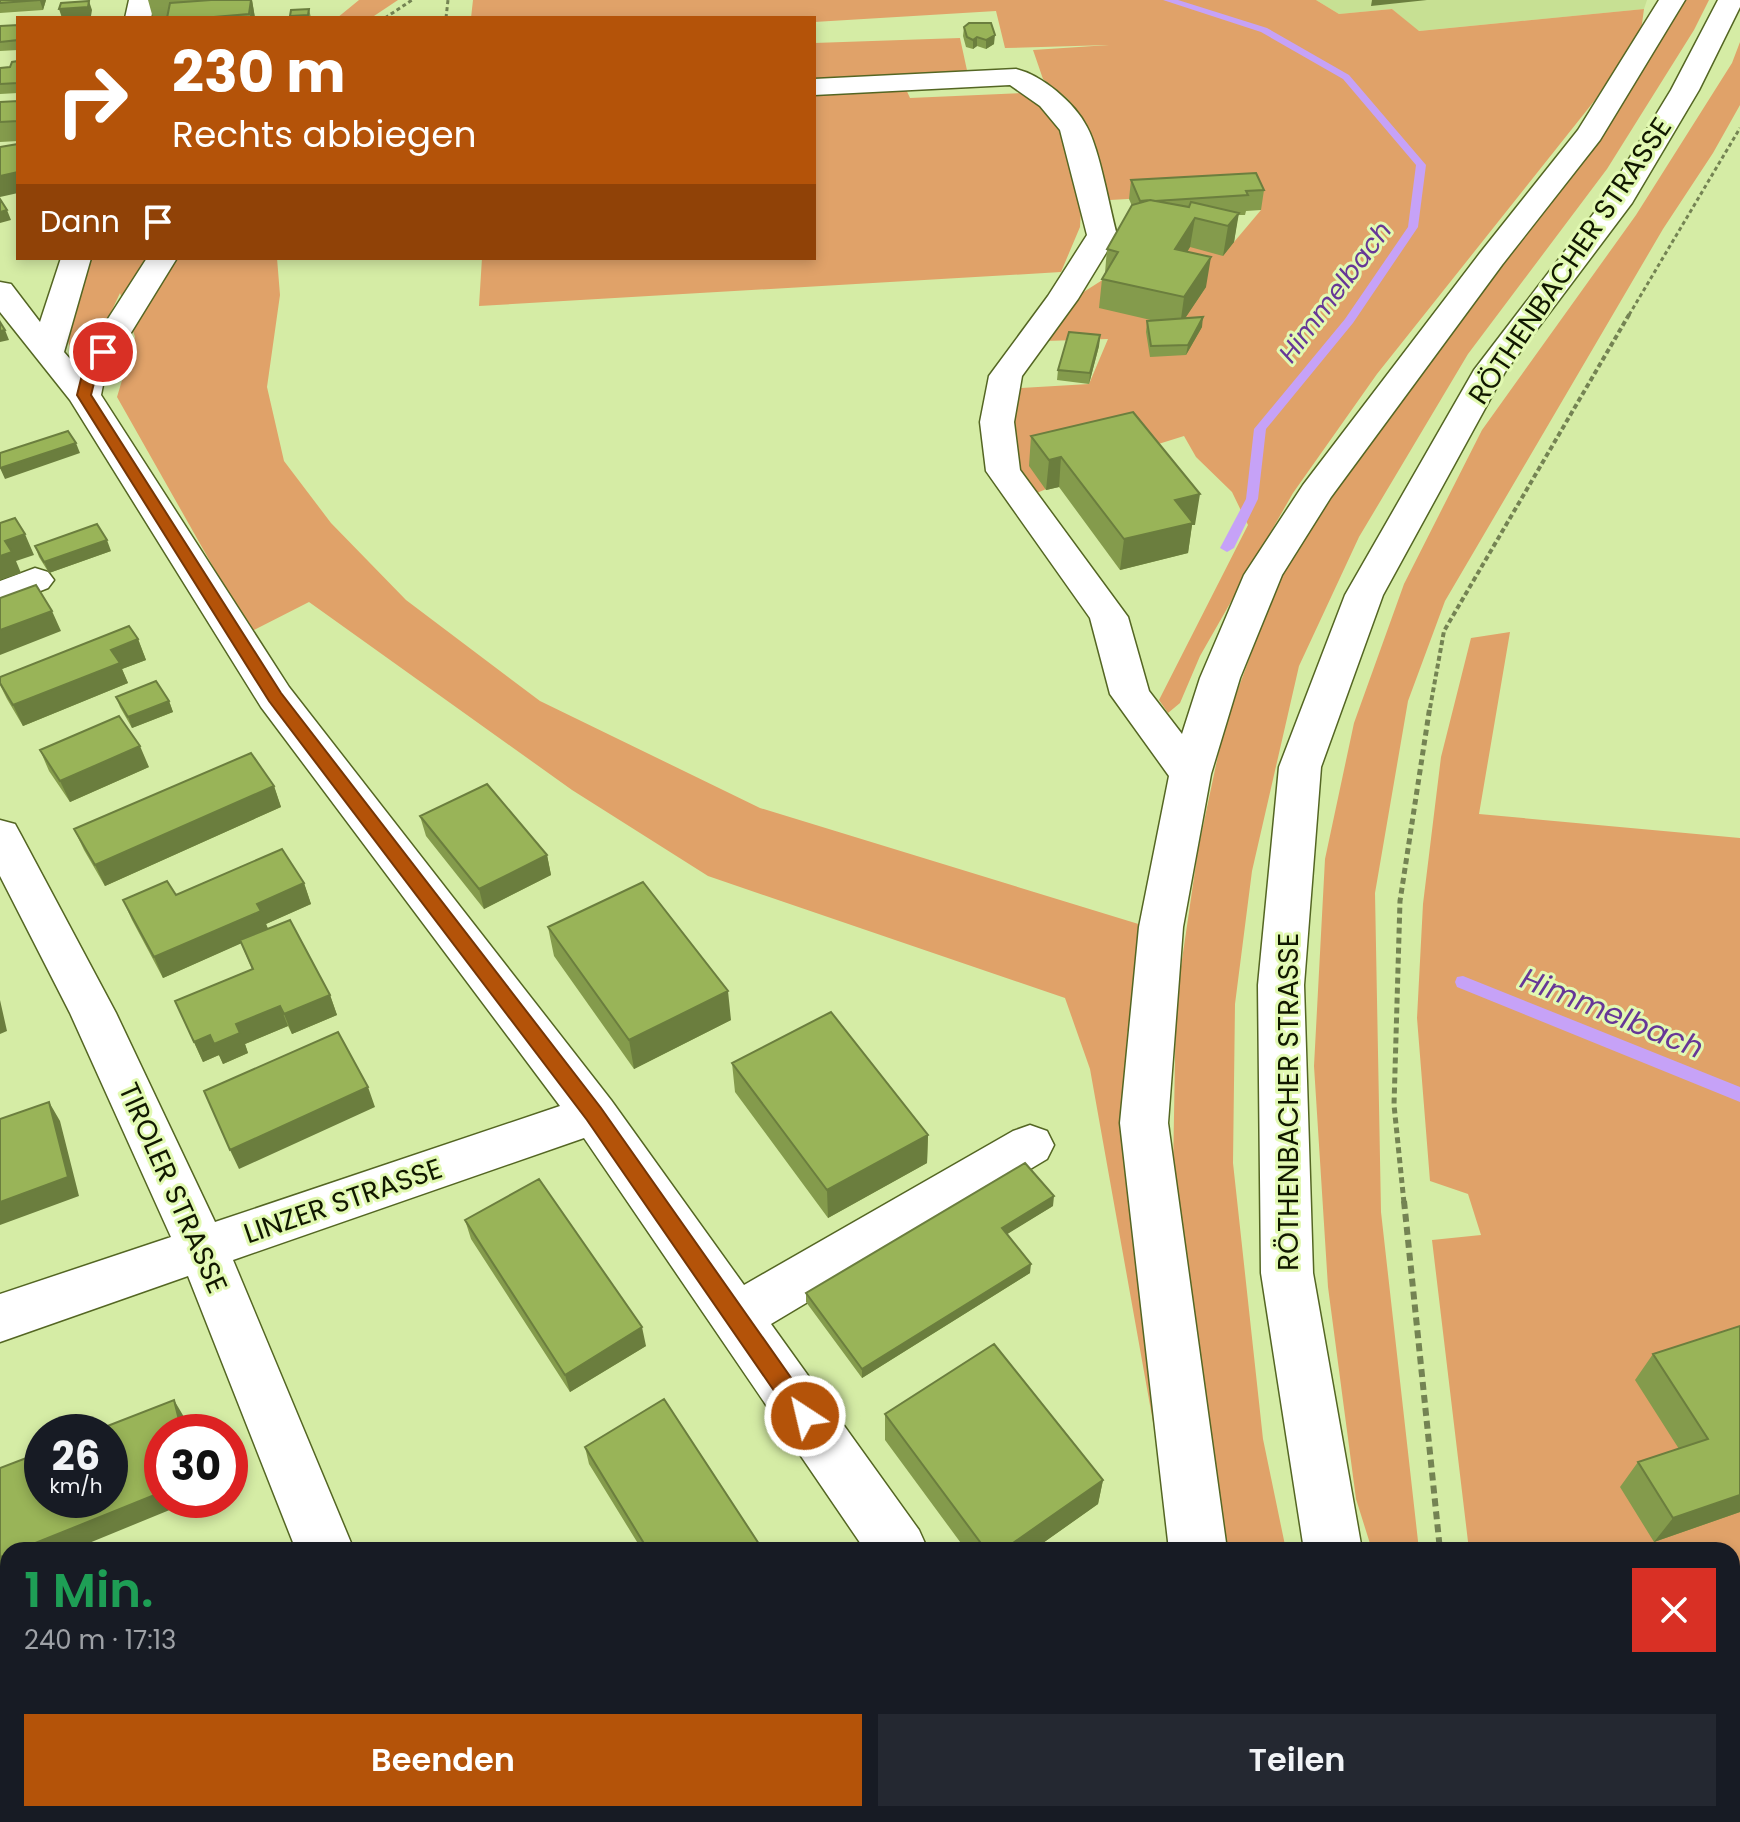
<!DOCTYPE html>
<html lang="de">
<meta charset="utf-8">
<style>
body{margin:0;font-family:Poppins,sans-serif;background:#242831;color:#f1f3f6;height:100vh;display:flex;flex-direction:column;font-size:30px;white-space:nowrap}
*{box-sizing:border-box;margin:0}
p{font-size:26px;color:#9ea1a6}
.icon{flex:none;width:44px;height:44px;fill:none;stroke:currentColor;stroke-width:2;stroke-linecap:round;stroke-linejoin:round}
.map{position:relative;flex:1;overflow:hidden}
.details{position:absolute;left:0px;top:1542px;width:1740px;height:280px;display:flex;flex-direction:column;background:#171b24;border-radius:24px 24px 0 0;box-shadow:0 4px 12px #0003}
.details>*{flex:none}
.guide{position:absolute;left:16px;top:16px;width:800px;height:244px;border-radius:0px;box-shadow:0 4px 12px #0003;background:#b45309;color:#fff;overflow:hidden}
.speed{position:absolute;left:24px;top:1414px;display:flex;gap:16px;font-size:40px;font-weight:700;text-align:center}
.speed>*{display:grid;place-content:center;width:104px;height:104px;border-radius:50%;background:#171b24;box-shadow:0 4px 12px #0003;line-height:1}
.speed small{font-size:20px;font-weight:400}
.speed .limit{border:12px solid #d22;background:#fff;color:#111}
.pin{position:absolute;display:grid;place-items:center;width:68px;height:68px;color:#fff;margin:-34px;border:4px solid #fff;border-radius:50%;box-shadow:0 2px 8px #0007}
.me{position:absolute;width:88px;margin:-44px;rotate:325deg;stroke-linejoin:round;filter:drop-shadow(0 0 6px #0008)}
.turn{display:flex;align-items:center;gap:28px;height:168px;padding:0 24px;font-size:36px}
.turn .icon{width:104px;height:104px;stroke-width:2.5}
.turn b{display:block;font-size:56px;line-height:68px}
.then{display:flex;align-items:center;height:76px;padding:0 24px;background:#0003;gap:16px;font-size:30px}
.round{display:grid;place-items:center;flex:none;width:84px;height:84px;border-radius:0px;background:#242831}
.head{display:flex;align-items:center;justify-content:space-between;height:136px;padding:0 24px}
h1{font-size:48px;font-weight:600;line-height:60px;color:#1e9e55}
.action{display:flex;gap:16px;margin-top:auto;padding:16px 24px}
.action a{flex:1;height:92px;border-radius:0px;background:#b45309;color:#fff;font-size:32px;font-weight:600;line-height:92px;text-align:center}
.action a+a{background:#242831;color:#f1f3f6}
.map>svg:first-child{display:block}
</style>
<div class="map">
<svg width="1740" height="1822" viewBox="0 0 1740 1822">
<rect width="100%" height="100%" fill="#d5eca5"/>
<path fill="#c7e093" d="M1316,0H1647L1644,9L1418,31L1392,9L1339,14Z
M1732,1596H1740V1822H1614L1612,1814H1732Z"/>
<path fill="#e0a269" d="M359,0H398L371,18H337Z
M473,0H1316L1339,14L1392,9L1419,31L1644,9L1641,31L1595,100L1377,374L1293,493L1200,656L1180,703L1168,713L1159,700L1248,525L1232,492L1196,457L1184,436L1136,451L1032,495C1014,460 1006,425 1021,388L1089,384L1108,339L1045,341L1082,293L1104,279L1181,242H1234L1261,210L1252,192L1110,200L1085,125L1068,99L1043,79L1033,50L1109,45L1005,48L996,11L814,22V18H471Z
M1684,0H1709L1694,30L1607,169L1468,354L1359,537L1299,666L1252,871L1235,1004L1233,1163L1263,1439L1286,1550H1223L1173,1173L1176,1001L1198,850L1224,727L1278,581L1348,467Z
M960,38L968,75L814,80V43Z
M1740,42V105L1713,153L1663,229L1445,601L1408,701L1375,893L1381,1212L1419,1550H1372L1356,1499L1328,1287L1314,1066L1325,859L1354,723L1404,584L1482,430L1636,215L1732,63Z
M905,87L910,98L1023,93L1040,102L1055,120L1067,149L1081,210L1080,227L1061,272L479,306L482,258H814V91Z
M93,258H277L280,295L267,387L284,461L331,523L406,600L540,701L760,808L1145,926L1127,1036L1124,1153L1158,1450L1090,1069L1065,998L708,876L572,790L309,602L250,632L117,397L135,337L120,293L93,351L71,356C62,309 64,296 93,258Z
M1510,632L1479,814L1740,838V1584H1732V1550H1469L1432,1240L1481,1235L1468,1194L1430,1181L1417,1018L1423,904L1441,757L1471,638Z"/>
<g fill="none" stroke-linecap="round" stroke-linejoin="round">
<path fill="#c6a2f7" fill-rule="evenodd" d="M1163,0H1178L1267,28L1349,75L1426,165L1418,227L1353,323L1266,429L1258,499L1234,548L1227,552L1220,548L1246,499L1254,429L1345,319L1408,227L1416,165L1343,79L1261,32Z
M1463,976L1740,1087V1102L1457,987L1455,982L1457,977Z"/>
<g stroke="#546623" stroke-width="3">
<path id="minor" d="M129,0H155L151,18H125Z
M1659,0H1685L1600,140L1502,265L1331,497L1282,575L1240,678L1211,774L1183,927L1168,1123L1227,1550H1169L1120,1123L1139,927L1169,776L1110,694L1090,618L986,471L980,422L989,376L1048,296L1087,235L1060,130L1040,106L1010,85L814,95V79L1016,69C1042,75 1075,103 1087,127C1100,151 1109,206 1117,235L1078,299L1022,376L1014,422L1020,470L1128,617L1149,691L1182,734L1200,678L1244,575L1303,485L1480,253L1578,130Z
M61,258H91L64,352L77,367L147,258H177L105,375L101,395L289,687L611,1100L744,1285L1013,1131L1030,1125L1047,1131L1054,1145L1047,1159L771,1324L919,1530L928,1550H865L584,1138L233,1260L354,1550H296L188,1276L0,1342V1294L171,1237L70,1013L0,876V820L15,824L21,835L116,1013L215,1222L560,1106L261,707L70,400L0,312V282L11,284L40,322Z
M35,568L48,572L54,580L48,588L0,607V581Z
M8,1656V1716L0,1719V1659Z
M404,1814H466L469,1822H407Z
M1053,1814H1118L1121,1822H1056Z
M1213,1814H1275L1277,1822H1215Z"/>
</g>
<g stroke="#546623" stroke-width="3">
<path id="major" d="M1718,0H1740V7L1699,90L1632,203L1505,372L1383,595L1321,767L1304,985L1313,1273L1362,1550H1304L1261,1273L1258,985L1279,767L1345,595L1474,370L1604,200L1671,90Z
M1373,1814H1435L1438,1822H1376Z"/>
</g>
<path stroke="#748353" stroke-width="3" stroke-dasharray="4 3" stroke-linecap="butt" d="M385,18L412,0
M446,18L448,0
M1629,315L1740,128"/>
<path stroke="#748353" stroke-width="4" stroke-dasharray="5 3" stroke-linecap="butt" d="M1430,708L1444,631L1630,313"/>
<path stroke="#748353" stroke-width="5" stroke-dasharray="6 4" stroke-linecap="butt" d="M1404,1203L1394,1105L1400,901L1430,706"/>
<path stroke="#748353" stroke-width="6" stroke-dasharray="8 5" stroke-linecap="butt" d="M1404,1201L1440,1550
M1507,1814L1510,1822"/>
<use href="#minor" fill="#fff" fill-rule="evenodd"/>
<use href="#major" fill="#fff" fill-rule="evenodd"/>
</g>
<path fill="#849b4c" d="M0,0H46L43,10L0,13Z
M148,0H252L255,18H153Z
M309,9L311,18H290V16Z
M18,25V50L0,51V26Z
M964,27L994,44L986,49L977,46L973,49L966,47L963,36Z
M18,61V93L0,94V68L10,67Z
M18,101V141L0,142V102Z
M1131,180L1264,190L1261,210L1246,211L1245,215H1238L1234,242L1223,256L1190,247L1187,252L1206,287L1185,318L1202,327L1186,355L1150,357L1146,332L1147,321H1155L1099,308L1102,279L1105,273L1107,249L1132,206L1129,199Z
M1100,335L1099,346L1089,384L1057,380L1058,370Z
M1031,436L1195,525H1192L1188,553L1120,570L1059,487L1046,490L1029,466Z
M35,546L111,551L49,573L39,557Z
M138,639L146,660L122,669L128,683L23,726L7,699L0,685V677Z
M116,697L169,701L173,712L132,728L120,707Z
M40,750L149,767L70,802L49,771Z
M274,786L281,807L105,886L84,850L74,829Z
M420,816L547,855L551,875L484,909L426,836Z
M304,883L311,904L266,924L268,929L330,995L337,1015L292,1034L288,1026L245,1044L248,1053L223,1064L219,1055L203,1062L175,1001L252,969L241,943L163,978L132,920L123,900Z
M548,927L731,1020L634,1069L554,956Z
M732,1063L928,1135L927,1163L828,1218L735,1092Z
M1053,1206L1006,1234L1030,1273L862,1378L806,1302V1293Z
M465,1220L646,1346L570,1392L471,1239Z
M1740,1326V1512L1654,1542L1620,1487L1638,1462L1679,1449L1635,1380L1653,1354Z
M885,1414L1103,1480L1098,1504L1033,1550H966L885,1440Z
M585,1447L763,1550H642L589,1464Z
M755,1814H911L916,1822H759Z"/>
<path fill="#6b7e3e" d="M40,0H46L43,10L40,1Z
M251,0H252L255,18H250Z
M1372,0H1427L1371,6Z
M89,1L92,10L91,16L62,18L59,9Z
M995,35L994,44L986,49V40Z
M977,37V46L973,49V40Z
M18,172V193L0,197V176Z
M7,210L11,220L0,223V212Z
M1239,213L1234,242L1223,256L1228,226Z
M1195,218L1190,247L1171,278L1175,249Z
M1211,257L1206,287L1180,326L1184,297Z
M1203,317L1202,327L1186,355L1188,345Z
M5,330L9,340L0,342V331Z
M1100,335L1099,346L1089,384L1090,373Z
M76,443L80,453L5,479L0,468Z
M1061,457L1059,487L1046,490L1049,460Z
M1200,494L1195,525H1192L1188,553L1120,570L1124,539L1175,500Z
M25,534L34,555L16,561L21,573L0,580V556L5,541Z
M107,540L111,551L49,573L44,562Z
M52,611L61,631L0,655V630Z
M138,639L146,660L122,669L128,683L23,726L13,705L111,650Z
M169,701L173,712L132,728L128,717Z
M140,746L149,767L70,802L60,781Z
M274,786L281,807L105,886L95,865Z
M547,855L551,875L484,909L479,889Z
M304,883L311,904L266,924L269,931L163,978L154,957L257,904Z
M728,991L731,1020L634,1069L629,1040Z
M330,995L337,1015L292,1034L284,1014Z
M0,1000L7,1031L0,1034Z
M280,1006L288,1026L245,1044L248,1053L223,1064L214,1044L236,1024Z
M210,1035L219,1055L203,1062L194,1042Z
M368,1087L375,1107L239,1169L230,1150Z
M49,1102L60,1121L79,1196L0,1225V1202Z
M928,1135L927,1163L828,1218L827,1190Z
M1054,1196L1053,1206L1001,1238L1002,1228Z
M1031,1264L1030,1273L862,1378V1369Z
M642,1327L646,1346L570,1392L565,1375Z
M174,1400L184,1417L188,1432H182Z
M1103,1480L1098,1504L1033,1550H1003Z
M162,1492V1500H194L72,1550H18Z
M1740,1495V1512L1654,1542L1673,1518Z
M8,1554V1576L0,1579V1557Z
M315,1814H320L323,1822H318Z"/>
<path fill="#99b458" stroke="#6b7e3e" stroke-width="2" d="M0,0H40L0,3Z
M211,0H251L249,14L202,18H167L170,3Z
M89,1L88,7L59,9L61,3Z
M309,9L308,15L290,16L291,10Z
M969,23H991L995,35L986,40L977,37L973,40L967,37L964,27Z
M18,25V40L0,42V26Z
M18,61V83L0,84V68L10,67L12,62Z
M18,101V121L0,122V102Z
M18,144V172L0,176V147Z
M1256,173L1264,190L1246,191L1248,195L1155,201L1150,200L1140,201L1131,180Z
M0,199L7,210L0,212Z
M1150,200L1189,207L1191,202L1239,213L1228,226L1195,218L1175,249L1211,257L1184,297L1102,279L1118,252L1107,249L1132,205Z
M1203,317L1188,345L1151,346L1147,321Z
M0,322L5,330L0,331Z
M1069,332L1100,335L1090,373L1058,370Z
M1133,412L1200,494L1175,500L1193,523L1124,539L1061,457L1049,460L1031,436Z
M68,431L76,443L0,468V453Z
M15,518L25,534L5,541L12,552L0,556V523Z
M97,524L107,540L44,562L35,546Z
M36,585L52,611L0,630V598Z
M129,626L138,639L111,650L120,663L13,705L0,683V677Z
M156,681L169,701L128,717L116,697Z
M119,716L140,746L60,781L40,750Z
M251,753L274,786L95,865L74,829Z
M487,784L547,855L479,889L420,816Z
M282,849L304,883L257,904L261,911L154,957L123,900L167,881L176,895Z
M643,882L728,991L629,1040L548,927Z
M290,920L330,995L284,1014L280,1006L236,1024L240,1033L214,1044L210,1035L194,1042L175,1001L253,969L240,940Z
M831,1012L928,1135L827,1190L732,1063Z
M338,1032L368,1087L230,1150L204,1091Z
M49,1102L68,1177L0,1202V1119Z
M1025,1163L1054,1196L1002,1228L1031,1264L862,1369L806,1293Z
M539,1179L642,1327L565,1375L465,1220Z
M1740,1326V1495L1673,1518L1638,1462L1708,1439L1653,1354Z
M994,1344L1103,1480L1003,1550H986L885,1414Z
M664,1399L763,1550H648L585,1447Z
M174,1400L182,1432H162V1492L18,1550H8V1554L0,1557V1468L42,1452V1500H110V1432H92Z
M189,1814H315L318,1822H192Z
M763,1814H911L916,1822H767Z"/>
<path fill="#b45309" stroke="#753606" stroke-width="2" d="M103,348L110,352L96,375L91,395L281,693L601,1108L813,1409L817,1416L813,1424L805,1427L797,1424L587,1120L269,701L77,395L82,375L99,349Z"/>
<g text-anchor="middle" dominant-baseline="central" stroke-width="6" stroke-linejoin="round" paint-order="stroke">
<g font-size="26" font-style="italic" fill="#663797" stroke="#e2f9b2">
<text transform="translate(1335 292) rotate(-53)">Himmelbach</text>
</g>
<g font-size="28" fill="#111800" stroke="#e2f9b2">
<text transform="translate(1570 261) rotate(-56)">RÖTHENBACHER STRASSE</text>
<text transform="translate(1288 1102) rotate(-90)">RÖTHENBACHER STRASSE</text>
<text transform="translate(173 1188) rotate(66)">TIROLER STRASSE</text>
<text transform="translate(343 1201) rotate(-19)">LINZER STRASSE</text>
</g>
<g font-size="30" font-style="italic" fill="#663797" stroke="#e2f9b2">
<text transform="translate(1612 1013) rotate(22)">Himmelbach</text>
</g>
</g>
</svg>
<div class="speed"><div>26<small>km/h</small></div><div class="limit">30</div></div>
<div class="pin" style="left:103px;top:352px;background:#d93025"><svg class="icon" aria-label="arrive" viewBox="0 0 24 24"><path d="M6 21V4h12l-3 4 3 4H6"/></svg></div>
<svg class="me" style="left:805px;top:1416px" viewBox="-20 -20 40 40"><circle r="17" fill="#b45309" stroke="#fff" stroke-width="3"/><path d="M0-11L8 9 0 5-8 9z" fill="#fff"/></svg>
<div class="guide">
<div class="turn"><svg class="icon" aria-label="right" viewBox="0 0 24 24"><path d="M7 20v-9h11M14 6l5 5-5 5"/></svg><div><b>230 m</b>Rechts abbiegen</div></div>
<div class="then">Dann<svg class="icon" aria-label="arrive" viewBox="0 0 24 24"><path d="M6 21V4h12l-3 4 3 4H6"/></svg></div>
</div>
<section class="details">
<div class="head"><div><h1>1 Min.</h1><p>240 m · 17:13</p></div><a class="round" style="background:#d93025;color:#fff"><svg class="icon" aria-label="close" viewBox="0 0 24 24"><path d="M6 6l12 12M18 6L6 18"/></svg></a></div>
<div class="action"><a>Beenden</a><a>Teilen</a></div>
</section>
</div>
